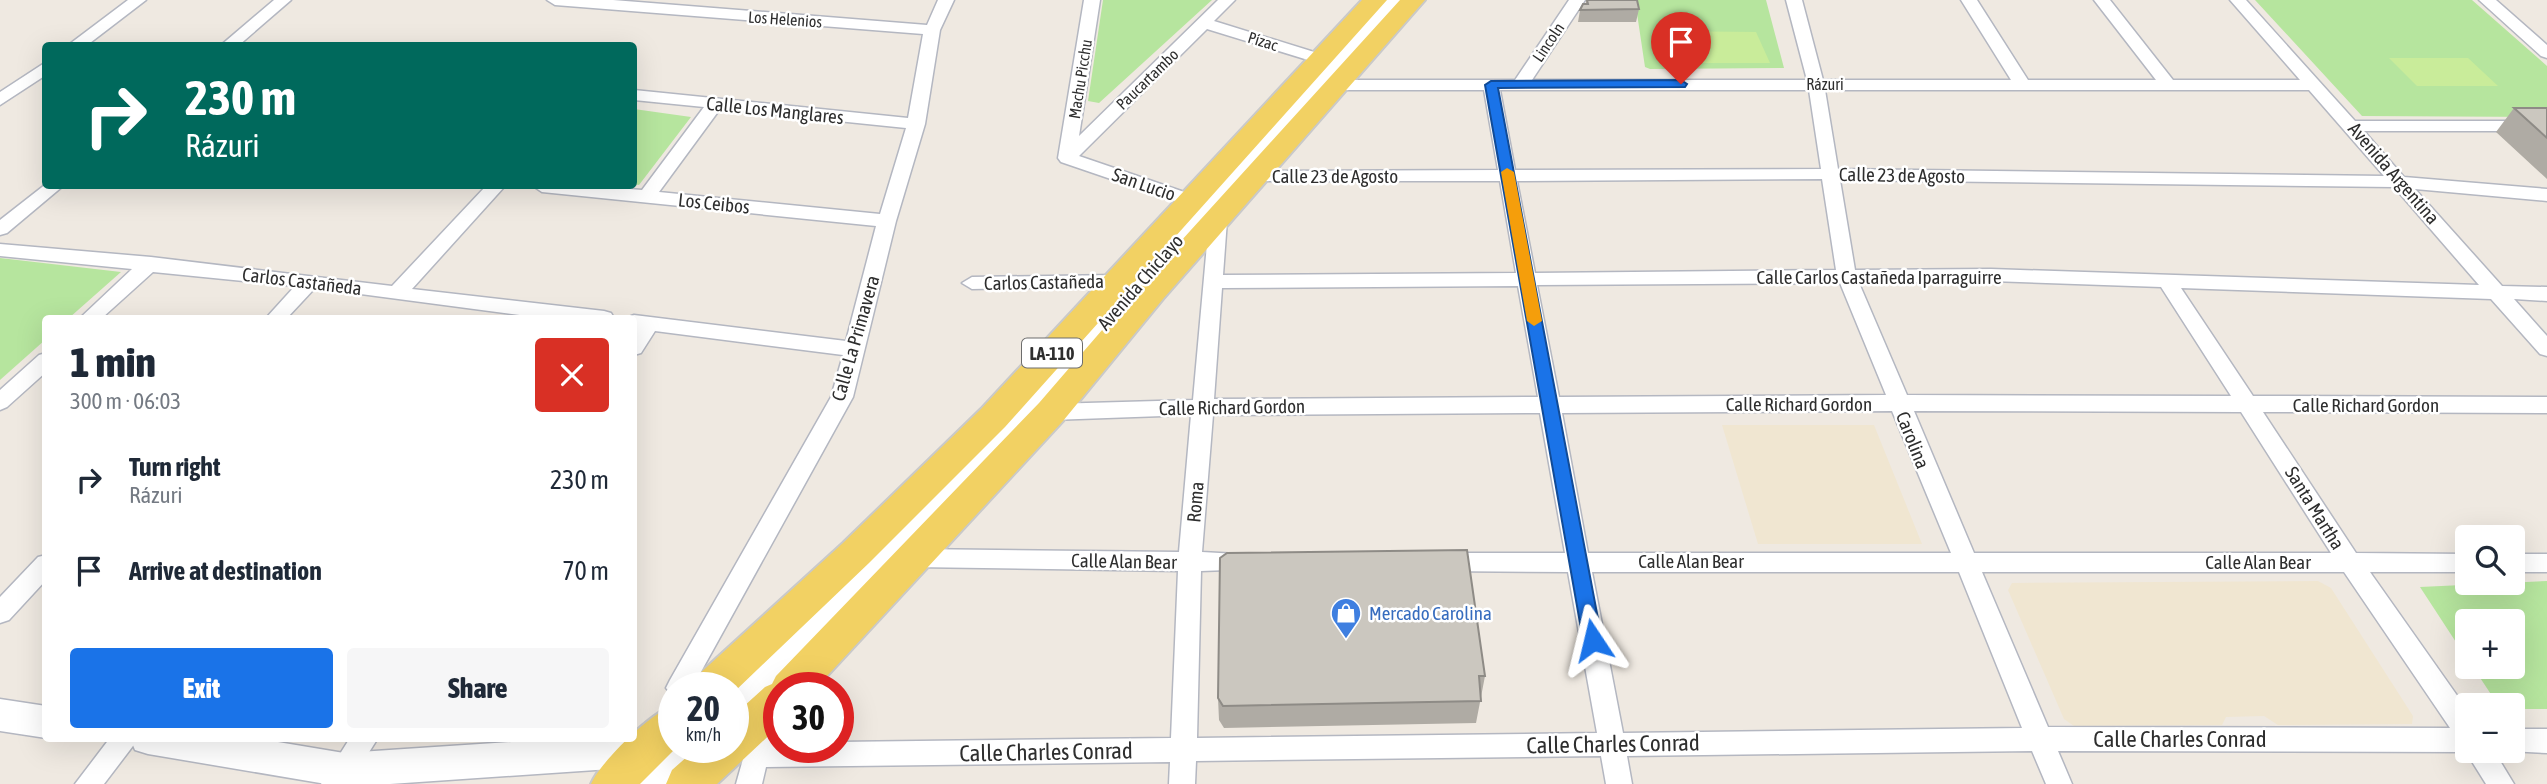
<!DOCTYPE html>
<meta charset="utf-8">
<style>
body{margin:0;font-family:"Asap Condensed",sans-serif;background:#f6f6f7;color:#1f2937;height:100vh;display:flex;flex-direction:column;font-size:26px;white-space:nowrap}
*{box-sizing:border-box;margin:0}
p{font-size:23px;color:#747a83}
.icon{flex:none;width:38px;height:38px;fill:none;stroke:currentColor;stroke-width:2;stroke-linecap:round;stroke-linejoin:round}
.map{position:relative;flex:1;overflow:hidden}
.sheet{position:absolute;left:42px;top:315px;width:595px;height:427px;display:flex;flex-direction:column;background:#fff;border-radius:7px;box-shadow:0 7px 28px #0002}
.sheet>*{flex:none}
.hud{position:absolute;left:42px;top:42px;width:595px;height:147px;border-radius:7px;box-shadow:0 7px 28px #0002;background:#00695c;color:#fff;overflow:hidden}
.tools{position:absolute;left:2455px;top:525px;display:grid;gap:14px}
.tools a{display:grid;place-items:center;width:70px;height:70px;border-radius:7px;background:#fff;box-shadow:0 7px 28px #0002;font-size:35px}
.speed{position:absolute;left:658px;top:672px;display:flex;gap:14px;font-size:35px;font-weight:700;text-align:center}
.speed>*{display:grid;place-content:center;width:91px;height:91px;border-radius:50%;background:#fff;box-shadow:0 7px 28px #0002;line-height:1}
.speed small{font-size:18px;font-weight:400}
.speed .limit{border:10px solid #d22;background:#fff;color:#111}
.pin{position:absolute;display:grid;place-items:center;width:60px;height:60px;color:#fff;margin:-72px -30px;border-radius:50% 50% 50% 0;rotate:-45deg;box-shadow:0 0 7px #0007}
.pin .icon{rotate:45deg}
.me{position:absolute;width:77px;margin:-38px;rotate:350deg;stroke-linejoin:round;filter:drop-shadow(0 0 5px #0008)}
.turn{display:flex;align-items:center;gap:24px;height:147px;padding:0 28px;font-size:32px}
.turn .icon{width:91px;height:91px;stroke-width:2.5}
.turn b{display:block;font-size:49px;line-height:60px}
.round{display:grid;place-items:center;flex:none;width:74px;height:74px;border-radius:7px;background:#f6f6f7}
.overview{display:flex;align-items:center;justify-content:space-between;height:119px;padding:0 28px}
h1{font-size:42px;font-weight:800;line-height:52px}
.button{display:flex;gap:14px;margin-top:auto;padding:14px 28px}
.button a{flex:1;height:80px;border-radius:7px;background:#1a73e8;color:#fff;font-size:28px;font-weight:800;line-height:80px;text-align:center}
.button a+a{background:#f6f6f7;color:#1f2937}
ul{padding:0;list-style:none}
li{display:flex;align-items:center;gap:21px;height:91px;padding:0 28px}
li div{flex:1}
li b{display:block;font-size:26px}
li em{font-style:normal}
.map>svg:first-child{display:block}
</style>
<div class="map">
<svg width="2547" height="784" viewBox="0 0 2547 784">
<rect width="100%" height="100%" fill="#efe9e1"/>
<path fill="#f0e6d1" d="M1722,425H1874L1922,544H1758Z
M2318,581L2331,588L2413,716L2412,724L2278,725L2264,716L2226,717L2222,725L2074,726L2064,719L2008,590L2012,583Z"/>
<path fill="#b6e59e" d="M1103,0H1212L1099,103L1088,101Z
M1635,0H1766L1784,68L1650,69L1645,67Z
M2255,0H2472L2547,66V117L2362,116Z
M634,109L691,117L639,185L634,184Z
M0,258L121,272L69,318H46L45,340L0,380Z
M2547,581V709H2513V705H2498L2473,667H2513V621H2468L2467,659L2420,587Z"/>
<path fill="#c9ec9a" d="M1659,31L1756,32L1770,63H1670Z
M2389,58H2468L2498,86H2417Z"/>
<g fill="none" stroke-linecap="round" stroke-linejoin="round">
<g stroke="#b4b7c1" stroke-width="3">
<path id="street" d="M128,0H146L86,46H67Z
M274,0H291L238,46H220Z
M547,0H613L927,25L938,0H954L940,30L925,124L896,221L853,397L692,688H674V697L666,688L670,680L831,397L843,355L655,331L641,353L634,355L636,329H634V318H626L634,315L846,341L876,226L542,192L533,186H592L642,190L704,107L634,100V90L908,118L923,34L555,5ZM720,109L906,128L880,214L659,192Z
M1084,0H1100L1079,136L1218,0H1235L1214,21L1327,56L1329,59L1321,64L1207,29L1079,156L1196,196L1225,216L1227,220L1223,275L1516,273L1500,181H1256L1247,176L1256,171L1498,170L1484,90H1334L1326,85L1334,80H1515L1569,0H1585L1532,80H1807L1786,0H1802L1823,80H2011L1961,0H1977L2028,80H2156L2094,0H2110L2173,80H2300L2230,0H2246L2355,121H2547V131H2364L2404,177L2547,189V201L2415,189L2502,286L2547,287V301L2514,299L2547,336V356L2540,354L2491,299L2181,288L2253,396L2547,397V413L2263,412L2356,553L2468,554V572H2370L2468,711V751H2494L2514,784H2486L2466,752L2058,751L2072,784H2046L2032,751L1627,756L1632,784H1606L1601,756L1196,761L1195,784H1169L1170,762L766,767L762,784H736L750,734L759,730L768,734L772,743H779V747H838V742L1171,738L1178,571L914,567L906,565L902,558L906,551L914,549L1179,552L1191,415L1051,420L1043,417L1040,412L1043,407L1051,404L1193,400L1209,222L1184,204L1061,162L1058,158ZM1500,90H1809L1821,169L1515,170ZM1825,90H2309L2384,176L1838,169ZM1822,179L1836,270L1535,273L1517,181ZM1840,180L2394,187L2479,285L1991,269L1855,270ZM1991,281L2161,287L2231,396L1907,395L1859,283ZM1840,283L1886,395L1559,397L1537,285ZM1518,286L1538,397L1214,399L1222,288ZM1892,411L1951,553H1588L1562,413ZM1914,411L2241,412L2331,553H1974ZM1540,413L1565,553H1441L1433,555L1429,562L1433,569L1441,571L1568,572L1597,733L1197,738L1201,571L1255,569L1259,562L1255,555L1202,552L1213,415ZM1592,572H1959L2022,728L1623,733ZM1982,572H2344L2450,728L2048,727Z
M2479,0H2496L2547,45V58L2541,56Z
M46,62V75L0,105V92Z
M46,184L63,186L7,233L0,235V220Z
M486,186H505L412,289L604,311L611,313L614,318H543L315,288L287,318H266L295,286L153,272L102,318H80L132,269L0,256V244L151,257L392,286Z
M1117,275L1127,281L1124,286L972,289L962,283L972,277Z
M46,353V372L7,407L0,410V390L39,355Z
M2513,554H2547V572H2513Z
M46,555V580L9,620L0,623V597L38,557Z
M2513,729H2547V753L2508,751H2513Z
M110,738H139L104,784H75Z
M350,738H378L349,784H321Z"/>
</g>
<g stroke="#b4b7c1" stroke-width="3">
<path id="secondary" d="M1384,0H1407L943,524L785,688H779C779,704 748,722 733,727V689L921,506Z
M0,699L46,706V738L0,731Z
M653,733L668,742L674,736V747H706L701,759L675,784H630L640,767L390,784H326L148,754L135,750L130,738H254L344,753L572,738H634V735Z"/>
</g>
<g stroke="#c9c9c9" stroke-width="4">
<path id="primary" d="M1362,0H1387L1005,427L869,563L733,693V688H691L697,676L843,543L981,409Z
M1400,0H1425L1163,299L1063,421L816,688H779V726L717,784H666L672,770L698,747H733V716L765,687L772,684L776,676L1039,403L1141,285Z
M674,705V747H677L640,784H591C601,761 651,713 674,705Z"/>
</g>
<use href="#street" fill="#fff" fill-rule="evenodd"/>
<use href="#secondary" fill="#fff" fill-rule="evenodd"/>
<use href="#primary" fill="#f2d163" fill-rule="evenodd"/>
</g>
<path fill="#afaba4" d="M1586,0H1637L1639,9L1636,22H1578L1580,10L1586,4Z
M2514,108H2547V179L2496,132Z
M1485,676L1476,723L1224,728L1219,720L1218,698Z"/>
<path fill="#cbc7bf" stroke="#8e8b86" stroke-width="2" d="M1587,0H1637L1639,9L1580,10L1583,4H1588Z
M2514,108H2547V138Z
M1467,550L1485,676H1479L1481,701L1223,706L1218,698L1220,558L1227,553Z"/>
<path fill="#1a73e8" stroke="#114b97" stroke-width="2" d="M1681,80L1687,84L1685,87L1498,88L1602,640L1599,646H1586L1583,640L1485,85L1491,81Z"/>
<path fill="#f59e0b" d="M1507,168L1514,172L1542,321L1534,326L1527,321L1501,172Z"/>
<defs>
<g id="shop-pin" transform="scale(1.575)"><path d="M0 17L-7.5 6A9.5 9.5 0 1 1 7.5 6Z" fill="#3f7fe0" stroke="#fff"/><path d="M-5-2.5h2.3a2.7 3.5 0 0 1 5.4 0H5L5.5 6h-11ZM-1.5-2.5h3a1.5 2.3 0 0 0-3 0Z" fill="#fff"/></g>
</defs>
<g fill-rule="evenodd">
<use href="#shop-pin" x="1346" y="613"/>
</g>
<g text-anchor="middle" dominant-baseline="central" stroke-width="5" stroke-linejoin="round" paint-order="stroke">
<g font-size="16" fill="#2e2e2e" stroke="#fff">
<text transform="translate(785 19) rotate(4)">Los Helenios</text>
<text transform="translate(1263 41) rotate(17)">Pízac</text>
<text transform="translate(1548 42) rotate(-56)">Lincoln</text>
<text transform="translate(1080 79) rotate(-81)">Machu Picchu</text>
<text transform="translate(1147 79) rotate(-44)">Paucartambo</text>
<text x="1825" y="84">Rázuri</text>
</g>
<rect fill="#fff" stroke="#6d6d6d" stroke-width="2" x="1022" y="338.5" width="60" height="29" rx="5"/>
<g font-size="18" font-weight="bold" fill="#2e2e2e">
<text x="1052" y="353">LA-110</text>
</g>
<g font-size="19" fill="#2e2e2e" stroke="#fff">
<text transform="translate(775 110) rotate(6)">Calle Los Manglares</text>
<text transform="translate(2394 173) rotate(49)">Avenida Argentina</text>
<text transform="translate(1902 175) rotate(1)">Calle 23 de Agosto</text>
<text x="1335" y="176">Calle 23 de Agosto</text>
<text transform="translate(1144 184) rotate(19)">San Lucio</text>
<text transform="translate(714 203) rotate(6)">Los Ceibos</text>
<text x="1879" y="277">Calle Carlos Castañeda Iparraguirre</text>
<text transform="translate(302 281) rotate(7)">Carlos Castañeda</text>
<text transform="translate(1044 282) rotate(-1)">Carlos Castañeda</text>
<text transform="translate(1140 282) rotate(-49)">Avenida Chiclayo</text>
<text transform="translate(855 338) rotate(-74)">Calle La Primavera</text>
<text x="1799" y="404">Calle Richard Gordon</text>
<text x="2366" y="405">Calle Richard Gordon</text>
<text transform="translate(1232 407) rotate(-1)">Calle Richard Gordon</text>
<text transform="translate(1913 440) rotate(68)">Carolina</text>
<text transform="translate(1195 502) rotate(-85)">Roma</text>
<text transform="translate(2315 508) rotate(58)">Santa Martha</text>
<text transform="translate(1124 561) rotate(1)">Calle Alan Bear</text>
<text x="1691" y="561">Calle Alan Bear</text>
<text x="2258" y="562">Calle Alan Bear</text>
</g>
<g font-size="19" fill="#366cbe" stroke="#fff" text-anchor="start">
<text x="1369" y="613">Mercado Carolina</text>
</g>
<g font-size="23" fill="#2e2e2e" stroke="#fff">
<text x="2180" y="739">Calle Charles Conrad</text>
<text transform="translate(1613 744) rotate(-1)">Calle Charles Conrad</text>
<text transform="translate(1046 752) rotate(-1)">Calle Charles Conrad</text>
</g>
</g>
</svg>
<div class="tools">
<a><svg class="icon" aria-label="search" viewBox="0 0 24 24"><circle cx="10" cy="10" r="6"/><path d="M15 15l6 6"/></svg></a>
<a>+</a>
<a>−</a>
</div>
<div class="speed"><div>20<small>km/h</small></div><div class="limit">30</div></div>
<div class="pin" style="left:1681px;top:84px;background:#d93025"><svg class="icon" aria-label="arrive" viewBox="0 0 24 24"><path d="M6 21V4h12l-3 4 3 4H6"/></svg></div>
<svg class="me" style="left:1593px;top:640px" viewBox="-20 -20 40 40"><path d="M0-17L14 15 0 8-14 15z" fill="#1a73e8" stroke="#fff" stroke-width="4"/></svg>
<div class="hud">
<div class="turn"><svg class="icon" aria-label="right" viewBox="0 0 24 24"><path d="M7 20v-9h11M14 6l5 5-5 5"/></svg><div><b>230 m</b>Rázuri</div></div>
</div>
<section class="sheet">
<div class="overview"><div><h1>1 min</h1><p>300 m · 06:03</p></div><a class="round" style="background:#d93025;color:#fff"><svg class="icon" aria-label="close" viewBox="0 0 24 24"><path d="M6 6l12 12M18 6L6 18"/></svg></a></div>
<ul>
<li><svg class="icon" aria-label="right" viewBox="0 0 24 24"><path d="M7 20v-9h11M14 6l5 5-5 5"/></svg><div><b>Turn right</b><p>Rázuri</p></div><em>230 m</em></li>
<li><svg class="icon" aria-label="arrive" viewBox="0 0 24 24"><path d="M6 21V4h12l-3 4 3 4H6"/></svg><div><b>Arrive at destination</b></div><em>70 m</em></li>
</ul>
<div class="button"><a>Exit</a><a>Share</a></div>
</section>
</div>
